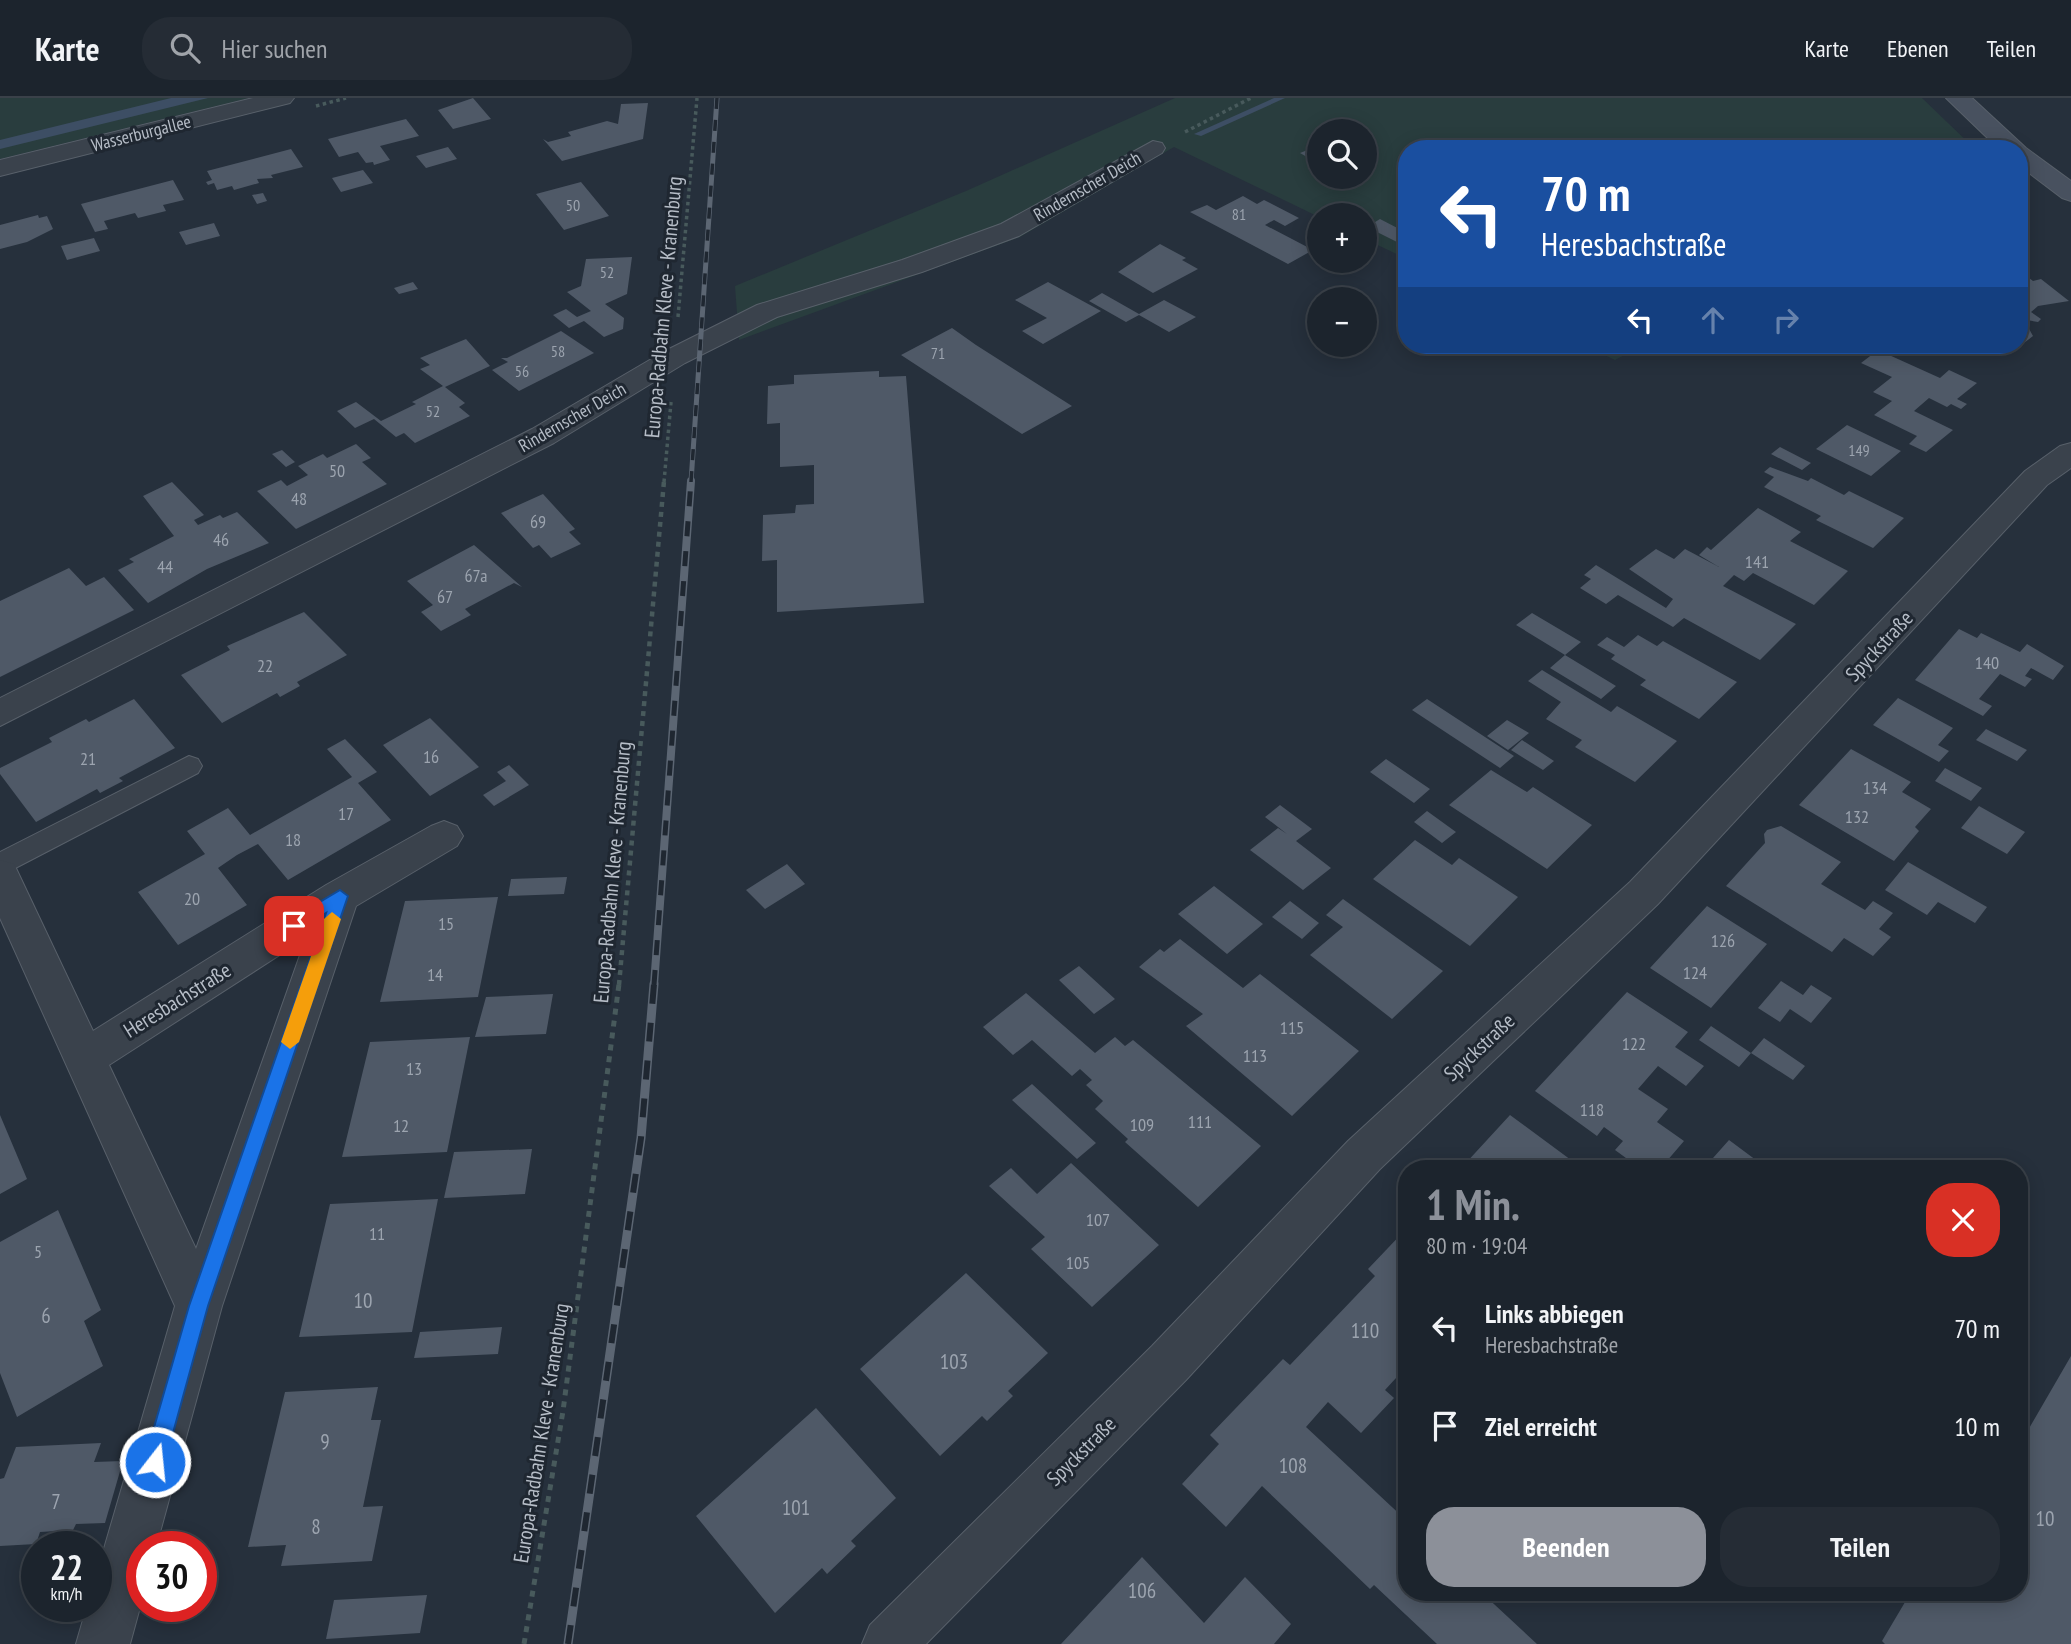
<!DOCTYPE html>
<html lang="de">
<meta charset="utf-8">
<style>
body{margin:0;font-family:"PT Sans Narrow",sans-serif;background:#252c35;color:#f1f3f6;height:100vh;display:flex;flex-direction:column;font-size:26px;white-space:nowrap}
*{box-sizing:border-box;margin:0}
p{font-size:23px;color:#a0a4aa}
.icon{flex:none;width:38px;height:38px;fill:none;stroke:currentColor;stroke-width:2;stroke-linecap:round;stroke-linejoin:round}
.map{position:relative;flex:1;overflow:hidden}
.details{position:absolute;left:1398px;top:1062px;width:630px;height:441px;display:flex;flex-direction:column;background:#1c242d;border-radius:28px;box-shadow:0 4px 18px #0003,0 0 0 2px #3a4149}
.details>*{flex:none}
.hud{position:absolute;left:1398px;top:42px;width:630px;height:214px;border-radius:28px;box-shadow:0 4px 18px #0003,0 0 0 2px #3a4149;background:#1a4fa0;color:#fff;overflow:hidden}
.fabs{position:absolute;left:1307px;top:21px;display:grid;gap:14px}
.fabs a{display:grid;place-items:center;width:70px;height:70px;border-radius:50%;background:#1c242d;box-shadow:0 4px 18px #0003,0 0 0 2px #3a4149;font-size:35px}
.speed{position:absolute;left:21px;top:1433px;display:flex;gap:14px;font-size:35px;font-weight:700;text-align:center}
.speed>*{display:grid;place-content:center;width:91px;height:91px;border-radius:50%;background:#1c242d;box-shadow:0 4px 18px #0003,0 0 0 2px #3a4149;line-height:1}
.speed small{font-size:18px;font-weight:400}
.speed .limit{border:10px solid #d22;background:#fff;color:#111}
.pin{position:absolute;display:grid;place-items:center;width:60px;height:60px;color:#fff;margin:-30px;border-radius:14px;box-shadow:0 4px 10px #0006}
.me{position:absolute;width:77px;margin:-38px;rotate:16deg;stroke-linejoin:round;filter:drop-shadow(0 0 5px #0008)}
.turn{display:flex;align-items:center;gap:24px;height:147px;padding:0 28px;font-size:32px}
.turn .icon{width:91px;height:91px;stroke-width:2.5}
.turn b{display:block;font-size:49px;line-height:60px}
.lanes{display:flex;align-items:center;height:66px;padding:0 28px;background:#0003;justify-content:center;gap:35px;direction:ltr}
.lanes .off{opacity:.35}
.round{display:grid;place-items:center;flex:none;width:74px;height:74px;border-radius:28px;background:#252c35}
.overview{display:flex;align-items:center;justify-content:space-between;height:119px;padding:0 28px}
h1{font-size:42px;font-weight:800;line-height:52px;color:#8c9099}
.primary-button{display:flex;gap:14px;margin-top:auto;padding:14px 28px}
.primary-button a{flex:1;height:80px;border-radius:28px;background:#8c9099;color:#fff;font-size:28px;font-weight:800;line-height:80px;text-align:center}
.primary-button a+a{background:#252c35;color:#f1f3f6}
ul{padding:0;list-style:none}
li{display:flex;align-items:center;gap:21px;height:98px;padding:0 28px}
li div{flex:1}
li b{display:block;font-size:26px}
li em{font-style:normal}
header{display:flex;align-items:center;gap:42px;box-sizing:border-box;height:98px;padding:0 35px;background:#1c242d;border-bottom:2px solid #3a4149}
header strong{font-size:33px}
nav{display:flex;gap:38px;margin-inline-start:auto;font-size:24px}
.search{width:490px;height:63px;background:#252c35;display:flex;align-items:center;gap:18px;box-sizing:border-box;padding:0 24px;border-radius:28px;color:#a0a4aa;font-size:26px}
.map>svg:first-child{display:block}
</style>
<header>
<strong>Karte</strong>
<div class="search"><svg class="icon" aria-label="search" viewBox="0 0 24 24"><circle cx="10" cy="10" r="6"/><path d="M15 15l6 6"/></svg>Hier suchen</div>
<nav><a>Karte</a><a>Ebenen</a><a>Teilen</a></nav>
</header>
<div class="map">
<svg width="2071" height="1546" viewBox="0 0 2071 1546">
<rect width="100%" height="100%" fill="#26303c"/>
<path fill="#293d3e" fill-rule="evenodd" d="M0,0H249L0,61Z
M1175,0H1922L1975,51H1407V161L1365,141V117L1319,119L1174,49L1020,139L739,242L735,188L966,93ZM1320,33H1365V79H1320Z
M1584,247H1643L1615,262Z"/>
<path fill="#3d4e64" d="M171,0H208L0,51V42Z"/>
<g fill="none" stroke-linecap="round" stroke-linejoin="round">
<path fill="#3d4e64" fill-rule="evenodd" d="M1274,0H1285L1201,38L1194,36Z"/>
</g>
<path fill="#4f5967" d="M473,0L491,21L453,31L438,12Z
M648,5L643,41L562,63L543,41L548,44L571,38L568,34L607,23L618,26L621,6Z
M406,21L419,38L380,48L390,62L374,67L373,64L366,65L358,54L339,59L328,41Z
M1320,47V60L1314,63L1300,55Z
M448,49L457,61L426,70L416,58Z
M291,51L303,69L271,77L273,80L257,81L259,85L234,92L232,88L217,92L214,85L208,87L206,84L212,82L207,73Z
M363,72L373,85L341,94L332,80Z
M173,82L184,102L163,107L166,113L138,120L135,115L104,123L108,131L95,134L81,106Z
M581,84L609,118L564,132L536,96Z
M263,95L267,103L257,106L252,97Z
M1243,98L1257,106L1264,102L1299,120L1285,128L1274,122L1265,127L1313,152L1288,166L1190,114L1207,107L1216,112Z
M38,117L39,120L47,118L53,131L27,144L0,151V127Z
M1380,121L1407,135V149L1367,129Z
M214,125L220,138L186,147L179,134Z
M94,140L100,153L67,162L61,148Z
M1160,146L1186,160L1182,162L1198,171L1153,195L1118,174Z
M632,159L627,196L605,206L624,220L623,231L604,239L584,223L569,230L553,217L566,211L577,219L591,213L567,194L581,188L586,161Z
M2020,173L2033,183L2041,181L2069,203L2038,208L2031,214L2041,221L2038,224L2027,222L2022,227L2028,229L2033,238L2024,245H2020Z
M413,184L418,191L399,196L394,190Z
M1048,184L1101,213L1043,246L1022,233L1047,220L1015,202Z
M1102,195L1139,216L1164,202L1196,219L1169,234L1139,217L1126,224L1089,203Z
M952,230L976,247L1072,308L1022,336L901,257Z
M561,233L594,255L519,293L492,272L508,264L501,260H507Z
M466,241L490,268L445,289L465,305L459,309L470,318L415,345L404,335L396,339L374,321L355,330L337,313L356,304L381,323L416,306L412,304L443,288L420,271L430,267L420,260Z
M1878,252L1940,280L1949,272L1977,285L1957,301L1967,306L1961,311L1951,306L1947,309L1929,300L1914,313L1953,332L1926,354L1909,346L1917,338L1874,317L1892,303L1873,294L1892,279L1861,265Z
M879,273V279L906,278L924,505L777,514V462L762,463L763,417L795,415L796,407L814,406V367L780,369V325L767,326L768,288L794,286V277Z
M1847,327L1901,353L1871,378L1816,351Z
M356,346L371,360L362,364L387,386L296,431L257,393L281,382L287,388L308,377L298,368L323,356L327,360Z
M1780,349L1811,365L1802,372L1771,356Z
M282,352L295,364L286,369L272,356Z
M1770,369L1808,383L1811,380L1844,397L1849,393L1904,420L1873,450L1816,422L1821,418L1764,389L1774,379L1764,374Z
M172,384L204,417L194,422L198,427L220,417L223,420L237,414L269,445L207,471L148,505L118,472L134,464L129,461L174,438L143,398Z
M543,396L575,431L569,434L581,446L551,460L539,447L533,450L501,415Z
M1758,410L1801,434L1790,443L1848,473L1814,507L1753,475L1744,483L1734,477L1723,488L1796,526L1760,562L1684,520L1673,529L1618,497L1606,506L1580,490L1591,481L1584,477L1596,467L1666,510L1673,501L1629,471L1656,451L1674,461L1685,451L1719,469L1699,457L1707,449L1711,452Z
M474,447L522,489L514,485L465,511L471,517L441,533L421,514L433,507L407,483Z
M69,470L86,488L104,479L134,512L0,579V503Z
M304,514L347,557L297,584L300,588L280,599L277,595L222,625L181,577L230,552L227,548Z
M1532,515L1581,544L1565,557L1516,527Z
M1959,531L1977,540L1981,535L2020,554L2027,546L2064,568L2053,582L2031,570L2025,578L2032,581L2025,589L2000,576L1979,601L1992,608L1983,618L1915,582Z
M1638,537L1657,548L1663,543L1737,584L1699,621L1640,587L1646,582L1611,561L1615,557L1597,547L1607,539L1624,549Z
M1565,557L1616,588L1601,601L1550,570Z
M1542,572L1611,614L1617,608L1677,643L1635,684L1575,649L1582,642L1546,621L1561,604L1528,583Z
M1898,600L1953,630L1938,647L1949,653L1939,664L1873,627Z
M134,601L175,650L119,680L123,683L100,695L97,691L36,724L0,676V670L52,644L49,640L86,621L89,624Z
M1427,601L1514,658L1500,670L1412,612Z
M430,620L479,669L430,698L383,647Z
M1507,622L1529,635L1508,652L1487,638Z
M1986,631L2027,652L2017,663L1976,642Z
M345,641L377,674L358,685L391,722L288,782L258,746L237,757L218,770L247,807L178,847L138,794L205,756L187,733L228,710L250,737L352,679L327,651Z
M1522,642L1554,663L1543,672L1511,652Z
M1851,651L1911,684L1902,694L1931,711L1915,729L1919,733L1894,763L1799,707Z
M1386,661L1430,691L1414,705L1370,674Z
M509,667L529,687L494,708L483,697L506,683L497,674Z
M1945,670L1982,690L1971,703L1935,683Z
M1491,672L1527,694L1533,689L1592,727L1547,771L1449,707Z
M1280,707L1312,731L1296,743L1331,770L1303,792L1250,752L1278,730L1287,736L1265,719Z
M1979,708L2025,734L2007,756L1961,730Z
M1427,713L1456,734L1442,745L1414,724Z
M1781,728L1841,764L1821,786L1865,812L1873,803L1893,815L1879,831L1891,839L1873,858L1844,840L1832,854L1726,788L1765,745L1764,736L1767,732Z
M1415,742L1452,767L1459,760L1518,799L1470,848L1373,781Z
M1908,764L1987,809L1975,825L1938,804L1927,817L1885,792Z
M787,766L805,786L765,811L746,792Z
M567,779L564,796L508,798L511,781Z
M1214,788L1263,826L1227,856L1178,816Z
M498,799L478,899L380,904L405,803Z
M1343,801L1443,873L1392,921L1310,857L1343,829L1326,817Z
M1290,803L1319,825L1302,841L1272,819Z
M1707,808L1767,846L1711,910L1650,870Z
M1180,841L1243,890L1260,876L1359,953L1292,1018L1186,928L1203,916L1139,869L1160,851L1164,854Z
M1079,868L1115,901L1094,916L1059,882Z
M1781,883L1803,897L1811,887L1832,900L1811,925L1790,911L1780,924L1758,910Z
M1627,894L1688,934L1675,949L1704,968L1686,988L1658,968L1638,991L1668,1011L1657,1024L1684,1043L1660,1071H1641L1615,1052L1623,1043L1604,1029L1597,1038L1535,993Z
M1026,895L1095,955L1115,939L1125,948L1133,942L1261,1048L1198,1109L1125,1044L1128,1041L1095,1011L1103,1003L1086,987L1092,982L1080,971L1072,978L1032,942L1013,957L983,929Z
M553,896L546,936L475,939L486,899Z
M1711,928L1751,955L1739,969L1699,942Z
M470,939L447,1054L342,1059L370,944Z
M1764,940L1805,968L1793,982L1751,955Z
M1032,986L1096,1045L1077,1061L1012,1002Z
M0,1017L27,1081L0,1096Z
M1510,1017L1571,1062L1563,1071H1469L1464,1067Z
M1729,1042L1768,1071L1705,1069Z
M532,1051L525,1096L444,1100L454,1054Z
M1071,1065L1159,1147L1092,1209L1031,1151L1045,1139L989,1088L1011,1070L1037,1096Z
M438,1101L412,1234L299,1239L330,1106Z
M58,1112L101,1212L84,1223L103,1268L17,1319L0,1275V1144Z
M1407,1130V1268L1385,1292L1394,1300L1361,1335L1328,1304L1306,1329L1407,1423V1494H1481L1537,1546H1437L1374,1487L1370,1491L1262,1388L1226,1429L1182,1386L1219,1346L1210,1337L1283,1261L1290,1267L1375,1178L1368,1171Z
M966,1175L1048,1255L1008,1293L1013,1298L987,1323L982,1318L940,1358L860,1271Z
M502,1229L498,1256L414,1260L420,1234Z
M2071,1258V1546H1885L1882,1543L1911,1494H2020V1346Z
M378,1289L371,1322H381L363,1409L383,1408L372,1463L281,1468L286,1447L248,1449L285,1294Z
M816,1310L896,1400L851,1443L856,1448L827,1476L822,1470L775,1515L696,1418Z
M101,1345L94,1364L123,1363L105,1425L76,1426L73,1432L40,1434L36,1446L0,1448V1381L4,1380L16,1349Z
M1142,1459L1204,1525L1245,1479L1291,1526L1274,1546H1061Z
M1708,1494H1751L1735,1505L1724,1504Z
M427,1497L420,1535L326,1541L334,1502Z"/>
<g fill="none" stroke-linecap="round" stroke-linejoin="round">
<g stroke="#58606a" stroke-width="2">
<path id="lane" d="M189,658L198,661L202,668L198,675L0,778V754Z"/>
</g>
<g stroke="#58606a" stroke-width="2">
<path id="street" d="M253,0H294L290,5L0,78V62Z
M1153,43L1162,45L1165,50L1162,55L1019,138L922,174L777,219L685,265L554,345L0,628V600L532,331L665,253L757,207L902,162L1001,126Z
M2071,345V370L2047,387L1658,806L1380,1071L1186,1282L926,1546H862L870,1527L1152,1248L1348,1043L1630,784L2025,373L2060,348Z
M444,723L457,728L463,738L457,748L356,808L222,1208L156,1449H142V1502L130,1546H76L87,1508H96V1478L175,1208L0,820V762L14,766L93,933L326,787L431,728ZM306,840L196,1151L109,967Z"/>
</g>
<g stroke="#58606a" stroke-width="2">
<path id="secondary" d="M1946,0H1972L2026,50L2071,83V103L2062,100L2020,68V51H1999Z"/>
</g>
<path stroke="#485a5c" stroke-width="3.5" stroke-dasharray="3.5 3.5" stroke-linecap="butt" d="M316,8L346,0
M1185,34L1251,0
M678,219L697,0
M664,384L671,304"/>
<path stroke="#485a5c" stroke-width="4.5" stroke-dasharray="5 5" stroke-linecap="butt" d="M619,887L664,383"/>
<path stroke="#485a5c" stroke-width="5" stroke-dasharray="6 6" stroke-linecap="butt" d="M524,1546L563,1313L619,886"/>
<use href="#lane" fill="#3a424c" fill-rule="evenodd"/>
<use href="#street" fill="#3a424c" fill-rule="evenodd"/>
<use href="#secondary" fill="#48515f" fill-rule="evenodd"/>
<g stroke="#5c6673" stroke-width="5">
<path id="rail-far2" d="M691,384L717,0"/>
</g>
<g stroke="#5c6673" stroke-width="8">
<path id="rail-far1" d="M654,887L691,383"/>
</g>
<g stroke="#5c6673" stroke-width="9">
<path id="rail" d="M568,1546L641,1040L654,886"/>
</g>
<use href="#rail-far2" stroke="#1f2731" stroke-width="3.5" stroke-dasharray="11" stroke-linecap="butt"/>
<use href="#rail-far1" stroke="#1f2731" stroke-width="5" stroke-dasharray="15" stroke-linecap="butt"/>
<use href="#rail" stroke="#1f2731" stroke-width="6" stroke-dasharray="19" stroke-linecap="butt"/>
</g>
<path fill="#1a73e8" stroke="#114b97" stroke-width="2" d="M340,792L348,798L208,1208L165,1364L162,1371L155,1374L147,1371L144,1364L189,1208L326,815L294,834L286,828L288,823Z"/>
<path fill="#f59e0b" d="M332,814L341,821L299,944L290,951L281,944L324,821Z"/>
<g text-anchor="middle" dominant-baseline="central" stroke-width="6" stroke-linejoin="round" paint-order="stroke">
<g font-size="16" fill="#9ca4af">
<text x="573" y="107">50</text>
<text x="1239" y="116">81</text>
<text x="607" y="174">52</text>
<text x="558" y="253">58</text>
<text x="938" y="255">71</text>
<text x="522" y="273">56</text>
<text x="433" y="313">52</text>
<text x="1859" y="352">149</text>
</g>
<g font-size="18" fill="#b6bdc7" stroke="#1f2731">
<text transform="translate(141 35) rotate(-14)">Wasserburgallee</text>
<text transform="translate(1087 88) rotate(-30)">Rindernscher Deich</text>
<text transform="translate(572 319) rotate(-30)">Rindernscher Deich</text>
</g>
<g font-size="18" fill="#9ca4af">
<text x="337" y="372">50</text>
<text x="299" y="400">48</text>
<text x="538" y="423">69</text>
<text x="221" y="441">46</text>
<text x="1757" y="463">141</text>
<text x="165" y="468">44</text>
<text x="476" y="477">67a</text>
<text x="445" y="498">67</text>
<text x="1987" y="564">140</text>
<text x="265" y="567">22</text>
<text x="431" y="658">16</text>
<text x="88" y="660">21</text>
<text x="1875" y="689">134</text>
<text x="346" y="715">17</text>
<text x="1857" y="718">132</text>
<text x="293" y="741">18</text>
<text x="192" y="800">20</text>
<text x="446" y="825">15</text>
<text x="1723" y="842">126</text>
<text x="1695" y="874">124</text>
<text x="435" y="876">14</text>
<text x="1292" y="929">115</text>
<text x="1634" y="945">122</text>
<text x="1255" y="957">113</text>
<text x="414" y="970">13</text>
<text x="1592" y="1011">118</text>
<text x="1200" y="1023">111</text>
<text x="1142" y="1026">109</text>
<text x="401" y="1027">12</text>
<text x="1098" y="1121">107</text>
<text x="377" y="1135">11</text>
<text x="38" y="1153">5</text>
<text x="1078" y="1164">105</text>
</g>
<g font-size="21" fill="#b6bdc7" stroke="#1f2731">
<text transform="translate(663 209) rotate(-85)">Europa-Radbahn Kleve - Kranenburg</text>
<text transform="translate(1879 548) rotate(-47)">Spyckstraße</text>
<text transform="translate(612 774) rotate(-85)">Europa-Radbahn Kleve - Kranenburg</text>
<text transform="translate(177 902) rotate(-32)">Heresbachstraße</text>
<text transform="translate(1479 949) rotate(-43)">Spyckstraße</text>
<text transform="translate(541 1335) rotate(-81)">Europa-Radbahn Kleve - Kranenburg</text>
<text transform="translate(1081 1353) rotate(-45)">Spyckstraße</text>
</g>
<g font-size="21" fill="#9ca4af">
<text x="363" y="1202">10</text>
<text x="46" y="1217">6</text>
<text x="1365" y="1232">110</text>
<text x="954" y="1263">103</text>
<text x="325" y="1343">9</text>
<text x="1293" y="1367">108</text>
<text x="56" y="1403">7</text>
<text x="796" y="1409">101</text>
<text x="2045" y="1420">10</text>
<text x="316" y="1428">8</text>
<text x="1142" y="1492">106</text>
</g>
</g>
</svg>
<div class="fabs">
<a><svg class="icon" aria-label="search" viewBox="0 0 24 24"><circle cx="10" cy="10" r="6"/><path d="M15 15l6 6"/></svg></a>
<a>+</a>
<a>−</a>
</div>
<div class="speed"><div>22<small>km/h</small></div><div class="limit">30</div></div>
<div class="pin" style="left:294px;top:828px;background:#d93025"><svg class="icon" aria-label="arrive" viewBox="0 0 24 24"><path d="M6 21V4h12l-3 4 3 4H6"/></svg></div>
<svg class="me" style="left:155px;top:1364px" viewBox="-20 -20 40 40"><circle r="17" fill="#1a73e8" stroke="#fff" stroke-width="3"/><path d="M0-11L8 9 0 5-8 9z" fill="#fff"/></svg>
<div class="hud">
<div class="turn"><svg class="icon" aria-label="left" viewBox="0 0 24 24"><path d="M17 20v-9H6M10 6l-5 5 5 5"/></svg><div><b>70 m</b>Heresbachstraße</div></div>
<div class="lanes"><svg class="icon" aria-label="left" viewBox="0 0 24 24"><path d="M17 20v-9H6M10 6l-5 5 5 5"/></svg><svg class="icon off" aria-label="ahead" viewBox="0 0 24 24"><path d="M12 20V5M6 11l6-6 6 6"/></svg><svg class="icon off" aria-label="right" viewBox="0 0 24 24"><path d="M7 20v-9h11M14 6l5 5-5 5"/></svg></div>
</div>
<section class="details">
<div class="overview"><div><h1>1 Min.</h1><p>80 m · 19:04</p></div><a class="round" style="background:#d93025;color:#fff"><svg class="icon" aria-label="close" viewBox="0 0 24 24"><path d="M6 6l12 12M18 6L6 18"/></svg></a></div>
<ul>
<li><svg class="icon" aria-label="left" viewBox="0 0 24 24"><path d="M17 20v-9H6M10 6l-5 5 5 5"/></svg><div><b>Links abbiegen</b><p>Heresbachstraße</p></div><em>70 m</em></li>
<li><svg class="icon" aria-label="arrive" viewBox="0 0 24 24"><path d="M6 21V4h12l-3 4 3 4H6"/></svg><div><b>Ziel erreicht</b></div><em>10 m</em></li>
</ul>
<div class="primary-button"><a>Beenden</a><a>Teilen</a></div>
</section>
</div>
